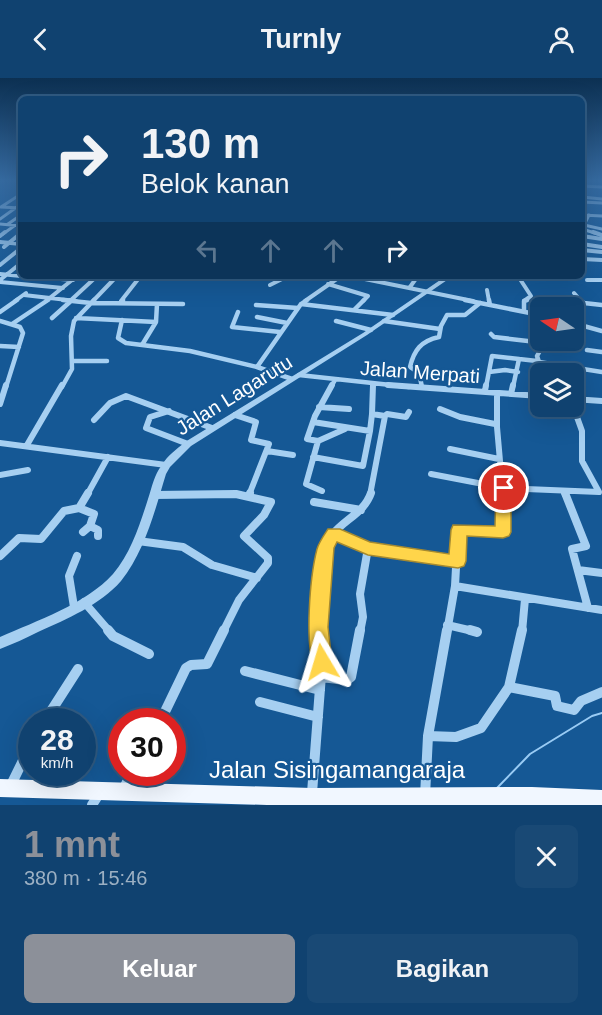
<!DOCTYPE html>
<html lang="id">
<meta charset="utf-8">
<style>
body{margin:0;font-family:Arial,sans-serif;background:#194975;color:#f1f3f6;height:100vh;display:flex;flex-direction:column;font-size:22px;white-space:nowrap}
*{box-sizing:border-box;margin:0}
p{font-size:20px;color:#9cb0c3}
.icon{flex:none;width:33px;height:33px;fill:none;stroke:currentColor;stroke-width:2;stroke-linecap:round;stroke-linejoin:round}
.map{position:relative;height:727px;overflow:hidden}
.sheet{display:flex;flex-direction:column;background:#104270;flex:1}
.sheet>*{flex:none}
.banner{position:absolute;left:18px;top:18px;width:567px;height:183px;border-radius:9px;box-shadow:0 6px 24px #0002,0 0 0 2px #305b83;background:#104270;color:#f1f3f6;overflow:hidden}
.needle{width:39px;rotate:283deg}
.fabs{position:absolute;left:530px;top:219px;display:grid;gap:12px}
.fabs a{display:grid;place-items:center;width:54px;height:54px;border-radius:9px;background:#104270;box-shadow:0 6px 24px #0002,0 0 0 2px #305b83;font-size:30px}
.speed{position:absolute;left:18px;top:630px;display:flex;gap:12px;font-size:30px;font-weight:700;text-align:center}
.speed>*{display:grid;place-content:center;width:78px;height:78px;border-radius:50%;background:#104270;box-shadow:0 6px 24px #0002,0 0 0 2px #305b83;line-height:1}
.speed small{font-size:15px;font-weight:400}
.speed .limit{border:9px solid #d22;background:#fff;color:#111}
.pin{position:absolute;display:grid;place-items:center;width:51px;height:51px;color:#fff;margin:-26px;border:3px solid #fff;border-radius:50%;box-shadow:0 2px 6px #0007}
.me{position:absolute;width:66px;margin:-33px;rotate:353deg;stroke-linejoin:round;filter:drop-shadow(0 0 4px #0008)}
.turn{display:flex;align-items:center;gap:21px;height:126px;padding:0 24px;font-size:27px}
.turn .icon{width:78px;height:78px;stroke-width:2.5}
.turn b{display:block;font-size:42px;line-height:51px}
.lanes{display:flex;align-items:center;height:57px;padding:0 24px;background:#0003;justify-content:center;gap:30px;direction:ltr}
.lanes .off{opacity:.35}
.round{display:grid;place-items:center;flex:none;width:63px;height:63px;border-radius:9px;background:#194975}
.headline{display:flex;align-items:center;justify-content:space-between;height:102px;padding:0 24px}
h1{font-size:36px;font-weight:800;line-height:45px;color:#8c9099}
.action{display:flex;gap:12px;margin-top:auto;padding:12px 24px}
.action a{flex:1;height:69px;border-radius:9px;background:#8c9099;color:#fff;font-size:24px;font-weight:800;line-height:69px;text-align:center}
.action a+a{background:#194975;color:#f1f3f6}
header{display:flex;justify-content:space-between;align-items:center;height:78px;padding:0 24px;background:#104270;font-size:27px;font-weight:800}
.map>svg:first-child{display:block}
</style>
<header><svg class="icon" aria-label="back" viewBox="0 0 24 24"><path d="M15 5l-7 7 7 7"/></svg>Turnly<svg class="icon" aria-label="person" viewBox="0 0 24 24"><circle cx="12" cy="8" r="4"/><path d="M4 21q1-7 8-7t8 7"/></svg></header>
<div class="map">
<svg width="602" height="727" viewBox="0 0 602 727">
<rect width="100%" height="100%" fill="#155895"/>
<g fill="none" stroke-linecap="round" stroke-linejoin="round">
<path stroke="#99cbf4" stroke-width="2" d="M497,710L530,676L592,638L602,635"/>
<path stroke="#a6cff1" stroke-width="3" d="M582,108L602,109
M21,116L1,129L21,130
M582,119L602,121
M582,124L602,125
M582,137L602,138
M589,137L584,147L602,151
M0,141L21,126
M0,146L21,148
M8,146L21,137
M582,151L598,156
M3,156L14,148"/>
<path stroke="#a6cff1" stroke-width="4" d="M593,154L602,157
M0,158L5,154
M582,158L602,161
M0,164L21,166
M582,166L602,169
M4,169L21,155
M582,172L602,174
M582,181L602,182
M0,187L21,170
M0,196L21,198
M23,198L73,202
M350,198L473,223
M518,198L531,218L524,223
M0,202L21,185
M587,202H602
M0,204L63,210
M328,206L368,218L363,223
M270,207L288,198
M410,209L415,202L414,198
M487,212L489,223
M574,215L581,223
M24,217L76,223
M15,223L26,215
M46,223L77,198
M70,223L97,198
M93,223L117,198
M121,223L139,200L145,198
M305,223L341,198"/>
<path stroke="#a6cff1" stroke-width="4.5" d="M63,222L91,225L183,226
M465,222L540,237
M489,222L490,227
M579,222L584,225L602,227
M120,225L123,222
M301,226L393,237
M256,227L298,230
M354,232L364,222
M0,234L17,222
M238,234L232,249L280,254
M524,234V223L527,222
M257,239L287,245
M52,240L72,222
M76,240L156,244
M122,242L118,260L126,265L190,273L257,289
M0,243L20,249L23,255L6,309
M336,243L371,252
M384,243L440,251
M573,245L602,253
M12,246L48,222
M491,256L494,259L545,265
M546,262L537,278L539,284L602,294
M142,267L156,244L157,226
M0,268L19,269
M587,272L602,274
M73,283H107
M575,291L579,309
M489,294L505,292L518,294
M299,297L409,309
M292,301L257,289L301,226L307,222
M62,309L72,291L71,258L74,243L94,222
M331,309L335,302
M373,309V306
M422,309L419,295L410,289C414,272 421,263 439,259L441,248L447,237H465L480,225
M486,309L492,278L537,283
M513,309L519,281"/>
<path stroke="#a6cff1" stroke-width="6" d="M332,307L315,338L307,361L318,363L345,351
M388,307L540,318
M579,307L582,321
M485,313L486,307
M497,315V349L503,417
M511,316L513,307
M573,321L602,323
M0,326L6,307
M319,329L349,331
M440,331L460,339L495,346
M169,333L150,339L146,350L188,366
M235,337L256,344L251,362L269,366L249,417
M385,338L387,336L406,339L409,334
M94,342L110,325L126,318L212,350
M313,344L370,353L372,336
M318,363L306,406L322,413
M0,365L166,387
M27,367L62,307
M450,371L499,381
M267,373L293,377
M313,379L363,388L370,353
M431,396L504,410L599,414L582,383V353L573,328
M0,397L28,392
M564,414L565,417
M87,417L108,379
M226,417H240
M370,417L385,338L372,336L373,307"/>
<path stroke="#a6cff1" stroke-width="8" d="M565,415L586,468L572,471L588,530
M154,417L236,416L271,424L264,437L244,458L268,480V485L239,522L223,554
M249,418L250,415
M314,424L361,432
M90,448L98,452V458
M83,454L90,448L94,436L79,430L88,415
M334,455L368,470L458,483
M138,463L183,469L212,487L257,500
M0,478L19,460L41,461L64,433L79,430
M578,492L602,495
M455,508L602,532
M84,524L110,554
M74,529L69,498L77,478
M447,547L477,554
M319,554L318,542C321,519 319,474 333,456C345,441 364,435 371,415
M360,554L363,539L360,516L368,470
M447,554L455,508L458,453H504L503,415
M522,554L525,521"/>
<path stroke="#a6cff1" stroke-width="10" d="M108,552L113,558L149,576
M470,552L477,554
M245,593L320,612
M321,599L347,602L351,599L360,552
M509,609L555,618L557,628L574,632L581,623L602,614
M260,624L318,639
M44,644L78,591
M160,644L186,590L191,587L207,586L224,552
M428,658L456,659L481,650L509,609L522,552
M11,707L32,664
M123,712L132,694
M312,715L322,584L319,552
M425,718L428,658L447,552
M92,727L99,716"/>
<path fill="#a6cff1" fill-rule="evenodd" d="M446,198H453L367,257L191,368L170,389L166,396C155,432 145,473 121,503C100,527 67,541 38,554C26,560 13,566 0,571V559C36,543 86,526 113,496C131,475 140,446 148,421C152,409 154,397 162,387C167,378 177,371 185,364L363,255Z"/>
<path fill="#f1f7ff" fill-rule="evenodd" d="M0,701L312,710L532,709L602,712V727H267L0,719Z"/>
</g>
<linearGradient id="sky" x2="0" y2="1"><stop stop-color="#0c3052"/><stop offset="0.5" stop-color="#356aa0"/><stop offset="1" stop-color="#356aa0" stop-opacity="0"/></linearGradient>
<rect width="602" height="204" fill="url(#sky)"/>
<path fill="#ffd54a" stroke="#a68a30" stroke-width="1.5" d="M504,405L511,410V454L509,458L503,460L467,458L466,483L464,488L458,490L368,477L337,464L334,470L328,549L332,584L329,591L322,594L315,591C304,567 310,498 317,471C319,464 324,457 328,451H340L370,464L449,476L451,452L453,447L495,448L496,410Z"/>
<g text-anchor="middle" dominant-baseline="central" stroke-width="4.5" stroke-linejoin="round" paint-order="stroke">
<g font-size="20" fill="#fff" stroke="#155895">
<text transform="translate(420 294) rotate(4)">Jalan Merpati</text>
<text transform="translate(234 317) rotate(-32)">Jalan Lagarutu</text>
</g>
<g font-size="24" fill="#fff" stroke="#155895">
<text x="337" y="691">Jalan Sisingamangaraja</text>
</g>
</g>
</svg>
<div class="fabs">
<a><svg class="needle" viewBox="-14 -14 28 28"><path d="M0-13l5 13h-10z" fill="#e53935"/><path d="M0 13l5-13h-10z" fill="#9cb0c3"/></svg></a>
<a><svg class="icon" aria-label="layers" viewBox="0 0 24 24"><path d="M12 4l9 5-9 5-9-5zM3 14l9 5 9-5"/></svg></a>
</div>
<div class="speed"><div>28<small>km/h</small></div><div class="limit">30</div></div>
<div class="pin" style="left:504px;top:410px;background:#d93025"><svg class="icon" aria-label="arrive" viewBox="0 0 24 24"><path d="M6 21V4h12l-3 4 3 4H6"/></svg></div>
<svg class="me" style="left:322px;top:584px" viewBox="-20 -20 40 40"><path d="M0-17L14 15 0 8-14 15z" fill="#ffd54a" stroke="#fff" stroke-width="4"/></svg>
<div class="banner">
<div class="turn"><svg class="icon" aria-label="right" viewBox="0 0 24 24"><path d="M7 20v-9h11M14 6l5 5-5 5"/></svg><div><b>130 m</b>Belok kanan</div></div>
<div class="lanes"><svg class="icon off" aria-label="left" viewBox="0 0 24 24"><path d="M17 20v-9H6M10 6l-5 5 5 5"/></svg><svg class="icon off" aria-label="ahead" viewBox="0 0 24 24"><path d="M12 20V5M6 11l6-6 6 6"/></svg><svg class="icon off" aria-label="ahead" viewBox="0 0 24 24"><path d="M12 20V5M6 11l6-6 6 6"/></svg><svg class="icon" aria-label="right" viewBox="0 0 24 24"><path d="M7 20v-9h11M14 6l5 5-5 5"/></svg></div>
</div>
</div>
<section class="sheet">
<div class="headline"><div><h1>1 mnt</h1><p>380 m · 15:46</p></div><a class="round"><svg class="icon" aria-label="close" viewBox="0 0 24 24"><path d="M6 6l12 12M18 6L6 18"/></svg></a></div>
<div class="action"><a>Keluar</a><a>Bagikan</a></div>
</section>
